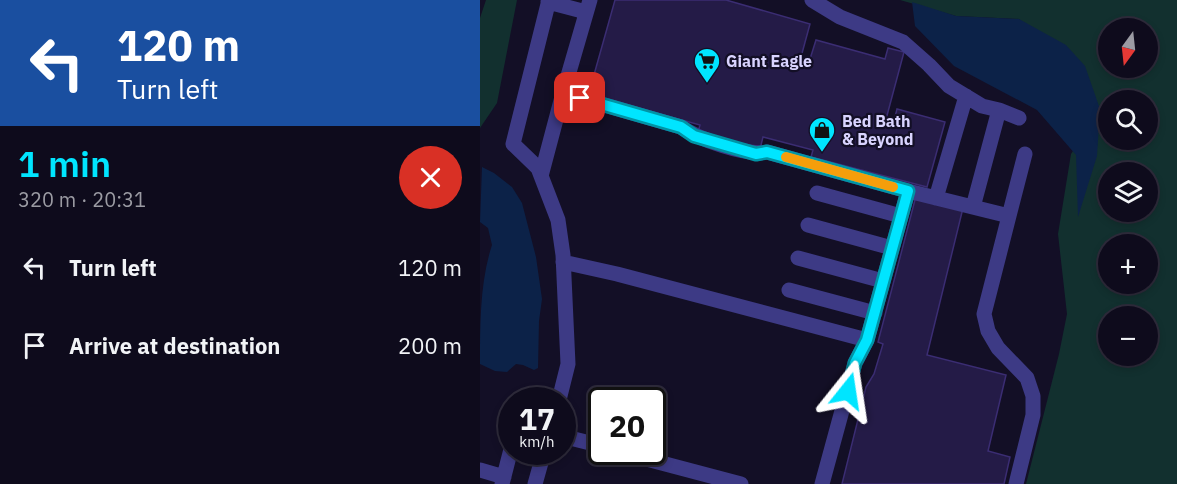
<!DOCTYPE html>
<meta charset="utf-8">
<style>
body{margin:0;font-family:"IBM Plex Sans",sans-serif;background:#171425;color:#f1f3f6;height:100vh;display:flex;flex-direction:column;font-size:22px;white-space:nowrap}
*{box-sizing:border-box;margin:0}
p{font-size:20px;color:#9b9ba3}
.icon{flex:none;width:33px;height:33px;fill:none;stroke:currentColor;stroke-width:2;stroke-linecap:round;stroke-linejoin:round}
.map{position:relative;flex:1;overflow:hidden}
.details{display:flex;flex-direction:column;background:#0e0b1c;width:480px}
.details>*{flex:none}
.top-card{background:#1a4fa0;color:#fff;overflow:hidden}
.needle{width:39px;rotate:195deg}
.tools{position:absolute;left:618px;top:18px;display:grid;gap:12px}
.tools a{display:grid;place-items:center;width:60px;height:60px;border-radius:50%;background:#0e0b1c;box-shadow:0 3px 9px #0003,0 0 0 2px #2e2b3b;font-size:30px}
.speed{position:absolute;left:18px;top:387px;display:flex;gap:12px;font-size:30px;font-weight:700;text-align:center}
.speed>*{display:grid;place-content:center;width:78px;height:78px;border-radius:50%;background:#0e0b1c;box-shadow:0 3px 9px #0003,0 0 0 2px #2e2b3b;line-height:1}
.speed small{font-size:15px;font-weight:400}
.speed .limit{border:3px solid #111;border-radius:9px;background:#fff;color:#111}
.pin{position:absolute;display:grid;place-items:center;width:51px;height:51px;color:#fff;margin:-26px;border-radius:12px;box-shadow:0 3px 9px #0006}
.me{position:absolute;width:66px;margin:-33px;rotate:15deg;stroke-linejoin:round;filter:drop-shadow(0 0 4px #0008)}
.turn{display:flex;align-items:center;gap:21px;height:126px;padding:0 18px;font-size:27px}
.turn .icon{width:78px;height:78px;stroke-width:2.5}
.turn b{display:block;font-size:42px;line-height:51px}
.round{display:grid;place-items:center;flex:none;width:63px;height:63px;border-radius:32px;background:#171425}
.overview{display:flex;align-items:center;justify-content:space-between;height:102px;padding:0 18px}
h1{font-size:36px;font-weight:600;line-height:45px;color:#00e5ff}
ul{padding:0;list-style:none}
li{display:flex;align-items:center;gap:18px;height:78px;padding:0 18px}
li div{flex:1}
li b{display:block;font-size:22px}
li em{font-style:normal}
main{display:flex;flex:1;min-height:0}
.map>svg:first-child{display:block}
</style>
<main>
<section class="details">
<div class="top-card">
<div class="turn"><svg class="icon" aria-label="left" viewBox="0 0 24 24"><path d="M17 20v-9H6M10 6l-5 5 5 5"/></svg><div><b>120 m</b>Turn left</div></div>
</div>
<div class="overview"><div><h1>1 min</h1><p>320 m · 20:31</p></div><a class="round" style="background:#d93025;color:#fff"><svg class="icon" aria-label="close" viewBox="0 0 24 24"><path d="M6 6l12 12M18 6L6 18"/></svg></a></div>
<ul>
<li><svg class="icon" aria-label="left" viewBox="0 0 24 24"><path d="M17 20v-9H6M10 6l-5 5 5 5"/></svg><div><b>Turn left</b></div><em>120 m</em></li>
<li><svg class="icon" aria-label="arrive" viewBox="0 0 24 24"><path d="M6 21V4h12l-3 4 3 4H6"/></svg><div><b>Arrive at destination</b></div><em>200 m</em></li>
</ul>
</section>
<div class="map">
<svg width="697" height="484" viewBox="0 0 697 484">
<rect width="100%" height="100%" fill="#130f26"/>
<path fill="#12302f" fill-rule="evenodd" d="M6,0H37L17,103L0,128V18Z
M420,0H697V484H546L579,354L587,314L578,234L591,154L620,109L539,19L476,16ZM628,28H668V68H628ZM628,100H668V140H628ZM628,172H668V212H628ZM628,244H668V284H628ZM628,316H668V356H628Z"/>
<path fill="#0c2248" d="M432,2L476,16L539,19L586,45L605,66L620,109L617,156L598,217L596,155L557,110L474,66L435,26Z
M2,167L14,173L32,187L42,203L56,257L62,299L59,321L58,368L54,370L43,365L36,364L27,372L15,371L0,364C0,324 0,281 12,245L8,228L0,222Z"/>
<path fill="#241b47" stroke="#3b2d73" stroke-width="1.5" d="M135,0H246L330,24L321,57L330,59L336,40L405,59L408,48L424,52L405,123L413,125L417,109L465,122L447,187L331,157L333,150L283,137L280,149L218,132L220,125L122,98L124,93L110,89Z
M436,196L483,208L447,355L526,375L508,451L530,457L524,484H362L386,387L394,374L403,344L398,342Z"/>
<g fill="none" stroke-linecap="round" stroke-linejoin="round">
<path stroke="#3d3a85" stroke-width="15" d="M69,0L33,144L58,168L78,220L83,255L88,364L79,400
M332,0L360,17L423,42L449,65L469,86L502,106L519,110L539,118
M68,2L106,12
M83,93L110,0
M61,176L83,93L201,127C218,139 266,156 287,152L428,191L387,340L375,363L342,484
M428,191L529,216L504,314L508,331L518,348L547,378L553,396V415L536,484
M337,193L421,216
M456,198L486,96
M493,207L519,110
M529,216L545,154
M328,225L412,248
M318,258L403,281
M83,262L137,274L387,340
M309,290L395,313
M82,436L122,446
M140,452L261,484
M0,470L24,477
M22,484L31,449
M55,484L64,452"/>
</g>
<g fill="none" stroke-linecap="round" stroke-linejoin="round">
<g stroke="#0095a6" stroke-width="15">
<path id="route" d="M100,98L201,127L214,136L276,154L287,152L428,191L387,340L375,363L368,391"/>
</g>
<use href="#route" stroke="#00e5ff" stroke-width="10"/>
<path stroke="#f59e0b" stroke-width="10" d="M306,157L413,187"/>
</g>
<defs>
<g id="supermarket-pin" transform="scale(1.35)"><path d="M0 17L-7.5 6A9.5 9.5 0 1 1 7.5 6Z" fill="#00e5ff" stroke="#130f26"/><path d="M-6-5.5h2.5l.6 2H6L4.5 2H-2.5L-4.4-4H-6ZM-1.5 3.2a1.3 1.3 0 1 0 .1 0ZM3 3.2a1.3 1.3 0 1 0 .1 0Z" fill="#111"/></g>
<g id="shop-pin" transform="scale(1.35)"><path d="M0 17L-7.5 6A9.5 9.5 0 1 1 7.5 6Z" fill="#00e5ff" stroke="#130f26"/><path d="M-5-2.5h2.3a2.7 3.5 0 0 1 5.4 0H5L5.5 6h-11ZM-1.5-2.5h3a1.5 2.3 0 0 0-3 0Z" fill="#111"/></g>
</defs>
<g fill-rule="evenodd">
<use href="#supermarket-pin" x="227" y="61"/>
<use href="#shop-pin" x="342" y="130"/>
</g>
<g text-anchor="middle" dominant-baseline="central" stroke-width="4.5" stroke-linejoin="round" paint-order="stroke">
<g font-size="16" font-weight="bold" fill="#d9d4ff" stroke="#130f26" text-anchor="start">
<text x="246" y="61">Giant Eagle</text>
<text x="362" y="121">Bed Bath<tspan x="362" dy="18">&amp; Beyond</tspan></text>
</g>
</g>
</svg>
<div class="tools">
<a><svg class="needle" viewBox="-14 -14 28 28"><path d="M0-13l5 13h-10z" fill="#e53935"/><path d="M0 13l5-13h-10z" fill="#9b9ba3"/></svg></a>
<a><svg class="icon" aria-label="search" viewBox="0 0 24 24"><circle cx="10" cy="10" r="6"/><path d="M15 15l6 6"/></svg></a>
<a><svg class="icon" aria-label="layers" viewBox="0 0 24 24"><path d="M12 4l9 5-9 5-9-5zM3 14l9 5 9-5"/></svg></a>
<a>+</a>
<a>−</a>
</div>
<div class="speed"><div>17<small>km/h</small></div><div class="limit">20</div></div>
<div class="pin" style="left:100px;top:98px;background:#d93025"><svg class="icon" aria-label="arrive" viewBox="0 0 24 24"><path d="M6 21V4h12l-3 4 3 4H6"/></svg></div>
<svg class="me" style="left:368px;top:391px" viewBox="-20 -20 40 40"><path d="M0-17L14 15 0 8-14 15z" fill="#00e5ff" stroke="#fff" stroke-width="4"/></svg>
</div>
</main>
